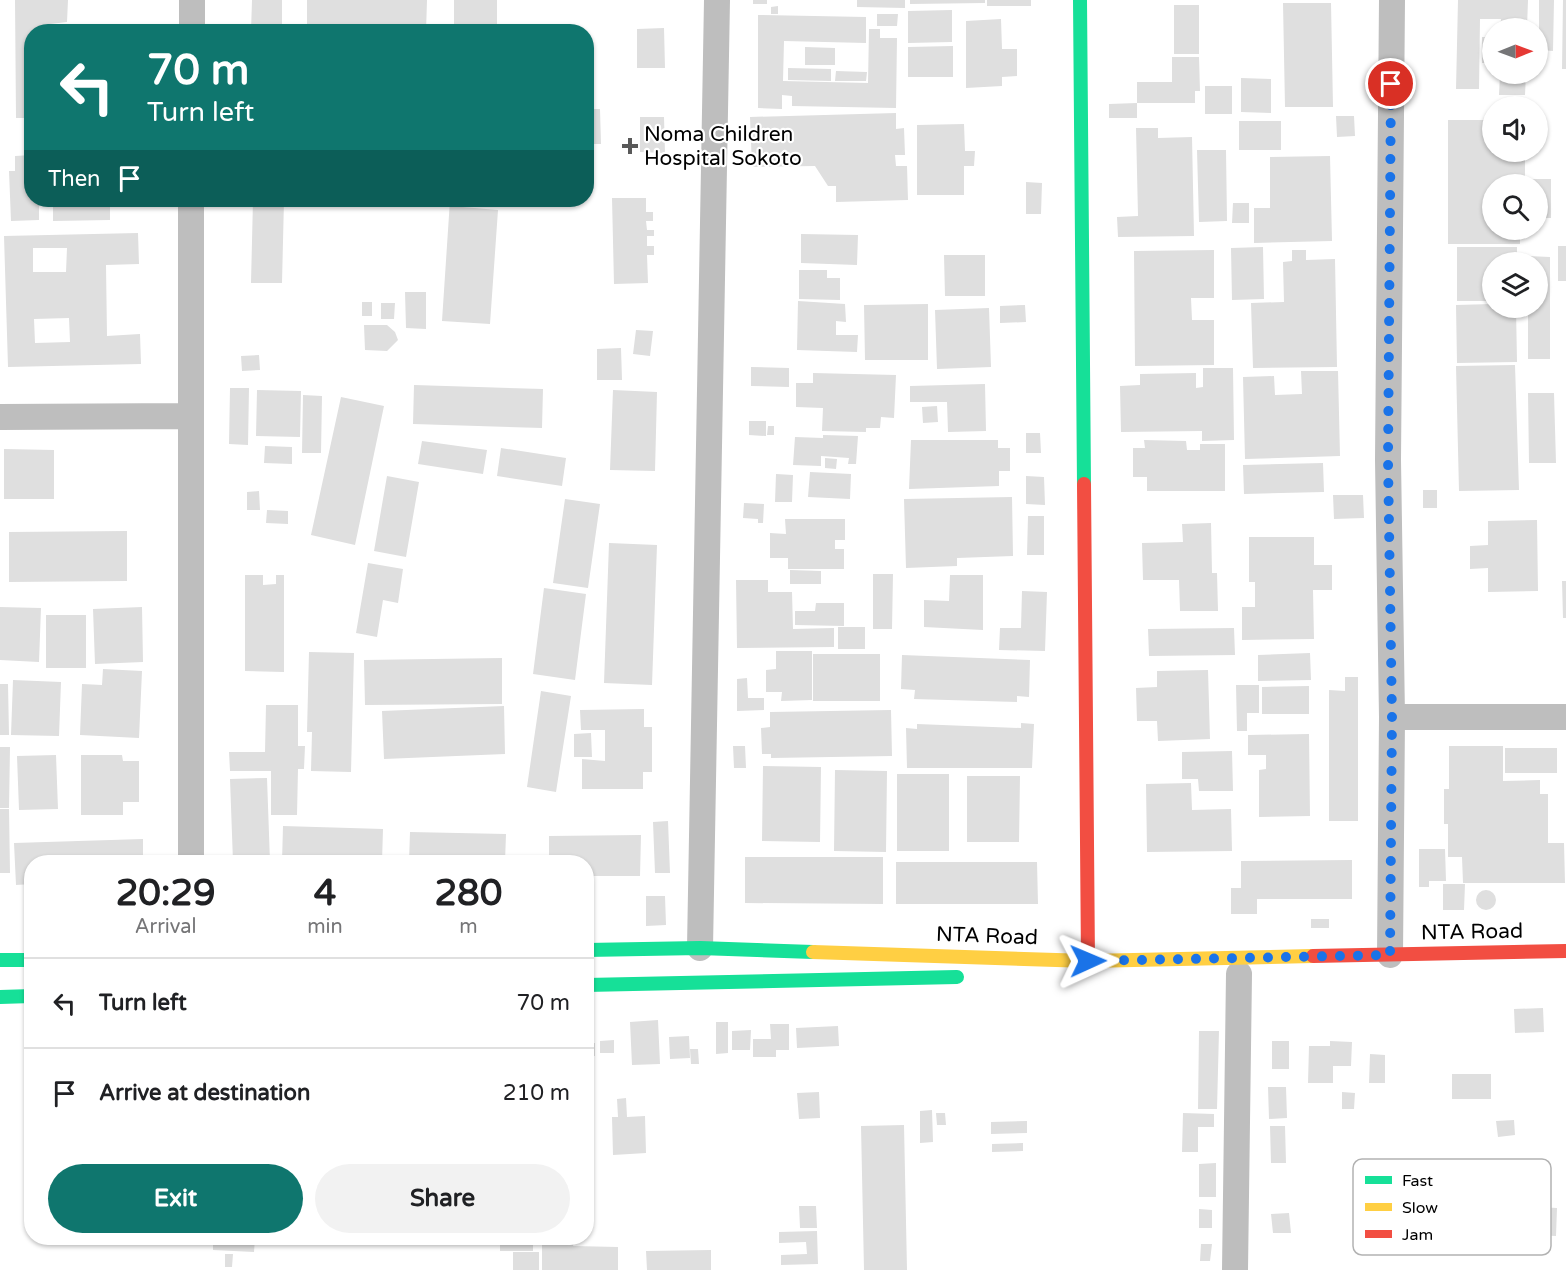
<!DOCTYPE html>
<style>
body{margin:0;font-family:"Varela Round",sans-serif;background:#f2f2f2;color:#202124;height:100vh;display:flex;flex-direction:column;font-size:22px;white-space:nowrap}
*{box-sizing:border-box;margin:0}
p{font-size:20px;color:#757577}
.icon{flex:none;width:33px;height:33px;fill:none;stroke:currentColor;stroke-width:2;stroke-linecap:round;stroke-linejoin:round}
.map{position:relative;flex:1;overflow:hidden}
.details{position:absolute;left:24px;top:855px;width:570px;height:390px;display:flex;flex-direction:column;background:#fff;border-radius:24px;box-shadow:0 2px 4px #0004}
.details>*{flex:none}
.hud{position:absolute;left:24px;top:24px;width:570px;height:183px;border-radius:24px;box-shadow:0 2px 4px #0004;background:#0f766e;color:#fff;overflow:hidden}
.needle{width:39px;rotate:89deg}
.controls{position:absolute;left:1482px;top:18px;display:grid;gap:12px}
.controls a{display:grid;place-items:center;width:66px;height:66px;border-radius:50%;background:#fff;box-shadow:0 2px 4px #0004;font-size:30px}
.pin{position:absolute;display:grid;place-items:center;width:51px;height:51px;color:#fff;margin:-26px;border:3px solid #fff;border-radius:50%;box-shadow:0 2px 6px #0007}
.me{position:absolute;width:66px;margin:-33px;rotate:89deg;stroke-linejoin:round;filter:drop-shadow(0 0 4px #0008)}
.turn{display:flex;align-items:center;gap:21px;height:126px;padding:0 24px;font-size:27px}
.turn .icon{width:78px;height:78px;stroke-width:2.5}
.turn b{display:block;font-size:42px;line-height:51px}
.then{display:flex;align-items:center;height:57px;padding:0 24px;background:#0003;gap:12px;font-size:22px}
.eta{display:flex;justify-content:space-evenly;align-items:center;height:102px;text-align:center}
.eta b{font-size:36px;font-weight:800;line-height:42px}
.action{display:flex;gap:12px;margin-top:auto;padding:12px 24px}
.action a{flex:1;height:69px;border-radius:36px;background:#0f766e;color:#fff;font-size:24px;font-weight:800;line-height:69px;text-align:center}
.action a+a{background:#f2f2f2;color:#202124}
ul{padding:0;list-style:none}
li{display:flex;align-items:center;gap:18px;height:90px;padding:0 24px;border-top:2px solid #e0e0e0}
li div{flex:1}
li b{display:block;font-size:22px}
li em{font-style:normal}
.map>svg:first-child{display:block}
</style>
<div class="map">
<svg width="1566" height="1270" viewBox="0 0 1566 1270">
<rect width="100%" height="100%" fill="#fff"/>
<path fill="#dfdfdf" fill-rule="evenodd" d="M15,0H68L67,22L50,24V32H32V118H16Z
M252,0H282V32H251Z
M307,0H427L426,32L307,31Z
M454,0H497V32H454Z
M753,0H767V4H753Z
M857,0H905V8L857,7Z
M910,0H985V3L910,4Z
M987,0H1031V6H987Z
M1458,0H1528L1527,28H1500L1501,19H1480L1479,89H1456Z
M1539,0H1554L1553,51L1539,50Z
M1563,0H1566V69H1562Z
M1283,3H1331L1333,107H1285Z
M1174,5H1199V54H1174Z
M778,6V14H771V7Z
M952,10V42L908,43V11Z
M877,14H898L897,26H877Z
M758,15L866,17V43L784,41L783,81L868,83L869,29H880V38H897L896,108L792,106V96L782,95V109L758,108Z
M1001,19L1002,49H1017V76L1002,77V86L966,88V21Z
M664,28L665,68H637V29Z
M1482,37H1492V63H1482Z
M953,46V77H908V47Z
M805,47L835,48V65H805Z
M1172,57H1199L1200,91H1195V103H1137V82H1172Z
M788,68L831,69V81L788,80Z
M836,71L867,72L866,81H835Z
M1500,74H1526L1525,95H1499Z
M1241,78L1271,79V113L1241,112Z
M1205,86H1232V114H1205Z
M1137,103V118H1109V104Z
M586,109H600L601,144H586Z
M896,113V129L904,128L905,155H895L896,166H907L908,200L836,202V186H828L815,166L752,167L750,117Z
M1336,116H1354L1355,136L1337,137Z
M640,117H664L665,153L640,152Z
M1448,120H1492V152H1525V184H1492V230H1520V244H1448Z
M1239,121H1281V150H1239Z
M964,124L965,151H975L974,166H964V195H917V125Z
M1136,128H1158V138L1192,137L1194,236L1118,237L1117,217L1138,216Z
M1197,150H1226L1227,221L1199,222Z
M32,155V200H39V220L11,221L9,171H15V156Z
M1330,156L1332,241L1254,243V208H1270V157Z
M1528,179H1551V218H1538V184H1528Z
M1026,182L1042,183L1041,214H1026Z
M612,198H646V212H653V221H646L647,230H654V236H647V246H654V255H647L648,283L614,284Z
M53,200H110V220L53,221Z
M253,200H284L282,283H251Z
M450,200H463L462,207L498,210L490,324L442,321Z
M1233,203H1249V223H1232Z
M138,233L139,264L106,265L107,336L140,334L141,364L8,367L4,236ZM33,248H67L66,272H33ZM69,318L70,342L35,343L34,319Z
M801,234L858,235L857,265L801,263Z
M1558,246H1566V281H1558Z
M1263,247L1264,299L1232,300L1231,248Z
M1457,247H1517V262H1492V301H1457Z
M1214,250V298H1191L1192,320H1214V365L1135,366L1134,251Z
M1292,250H1306V260L1335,259L1337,367L1253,368L1251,303L1284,302L1283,262L1292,261Z
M944,255H985V296H945Z
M1528,256L1550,257V359H1528V308H1538V262H1528Z
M799,270H827V278H840V300L799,299Z
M405,292H426V329L406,328Z
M798,301L845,304L846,322L836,321V335H858L857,352L797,350Z
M362,302H372V316H362Z
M381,303H395L394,319H381Z
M928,304V360H865L864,305Z
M1492,304V308H1516L1517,362L1457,363L1456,305Z
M1025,305L1026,322L1000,323V306Z
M989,308L991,367L937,369L935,310Z
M364,325H387L395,332L398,340L387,351L365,350Z
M636,330L653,331L650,356L633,354Z
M621,348L622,380H597V349Z
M259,355L260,370L242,371L241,356Z
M1515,365L1519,490L1459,491L1456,366Z
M751,367L789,368V387L751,386Z
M1203,368H1233L1234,440L1202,441V431L1121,432L1120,386L1140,385V374L1196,373V388L1203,387Z
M1301,371H1338L1340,456L1245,459L1243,377L1274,376L1275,395L1302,394Z
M813,373L896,375L894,418L881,417L880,428H866V432L822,431L823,408L796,407V383H813Z
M985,384L986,431L948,432L947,402H910V386Z
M414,385L543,389L542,428L413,424Z
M230,388H249L248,445L229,444Z
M257,390L301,391L300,437L256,436Z
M613,390L657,392L655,471L610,470Z
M1528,393H1554L1556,463H1529Z
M303,395L322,396L321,453H302Z
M341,397L384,406L355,545L311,535Z
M937,406L938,422L923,423L922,407Z
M749,421H766V436L749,435Z
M768,426H774V435H767Z
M1026,433H1040L1041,453H1026Z
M823,435L858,436L856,464H848L849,458L821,456V466L793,465L795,437L823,438Z
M911,440H998V448H1010V471H999V486L909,489Z
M1144,440L1186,441L1187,450H1200V444H1225V491H1147V477H1133V448H1145Z
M422,441L487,450L483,474L418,464Z
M265,446L292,447V464L264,463Z
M501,448L566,458L562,486L497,476Z
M4,449L54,450V499H4Z
M825,458L837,459L836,469L825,468Z
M1323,463L1324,492L1244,494L1243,465Z
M810,472L851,474L850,499L808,497Z
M776,474L793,475L792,502H775Z
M387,476L419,482L406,557L374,551Z
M1026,476L1044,477L1045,505L1026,504Z
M1423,490H1437V508H1423Z
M259,491L260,510H247V492Z
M1333,495H1363L1364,518L1334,519Z
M1012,497L1013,556L957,558V566L906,568L904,499Z
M565,499L600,504L588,588L553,583Z
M744,503L764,504L763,523H758V519L743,518Z
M267,510L288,511V524L266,523Z
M1028,516H1044V555H1027Z
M785,519H845V540H835V549H844V569H788V558H770V533L786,534Z
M1537,520L1538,591L1488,592V568L1470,569V546L1488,545V521Z
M1211,523L1212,573H1217L1218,611H1180L1179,580H1143L1142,543L1183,542L1182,524Z
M127,531V581L9,582V532Z
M1249,537H1314V565H1332V590H1313L1314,639L1242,640V607H1255V582H1249Z
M609,543L657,545L652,685L604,683Z
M368,563L403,569L398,603L383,600L377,637L356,633Z
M790,570L821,571V584H790Z
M873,574H893L892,629H873Z
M245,575H263V585L276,584V575H284V672L245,671Z
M950,575H983V630L924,627V600L949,601Z
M736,580H768V592H792L793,629L834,628V647L737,648Z
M1562,581H1566V618H1563Z
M544,588L586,594L575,680L533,674Z
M1022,591L1047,592L1045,651L999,650L1000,628H1021Z
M816,603H844V626L795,625V611H815Z
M0,607L41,608L39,662L0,660Z
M142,607L143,662L95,664L93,609Z
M46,615H86V668H46Z
M838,627H865V649H838Z
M1234,628L1235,655L1149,656L1148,629Z
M776,651H812V700L781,701L782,692H766V670L776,669Z
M309,652L354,653L351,772L311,771L312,732H307Z
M1310,653L1311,680L1258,681V655Z
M813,654H880V701H813Z
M902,655L1030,660L1029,697L1017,696V702L914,699L915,690L901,689Z
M502,658V704L365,705L364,660Z
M103,669L142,671L139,738L80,735L82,684L102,685Z
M1208,670L1210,739L1158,741L1157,721H1137L1136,688L1157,687V671Z
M1345,677H1358V821H1329V690L1345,691Z
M747,678L748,698H764V710L737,711V679Z
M13,680L61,682L59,736L11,735Z
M0,684H8L9,735H0Z
M1236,685H1259V713H1247V731H1237Z
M1309,686V714H1262V687Z
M541,691L571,696L556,792L527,787Z
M266,705H298V746H305L304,769H298L297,815H271V771H230L229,752H265Z
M504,706L505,754L384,759L382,711Z
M644,709V727H652V772H643V789H582V759L605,761V730H581L580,710Z
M891,710L892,756L771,758V754H762L761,728L770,727V712Z
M1021,723L1034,724L1032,768H907L906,728L917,729V724L1021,728Z
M591,733L592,757H574V734Z
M1309,734L1310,816L1259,817V770L1266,769V755H1248V735Z
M733,746H745L746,768H734Z
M1449,746H1503V781L1540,780V794H1548V843H1564L1565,883H1463L1462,857H1448V824H1444V789H1449Z
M0,747H10L9,808H0Z
M1505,748H1557V773H1505Z
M1232,751L1233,791H1199L1198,779H1182V752Z
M56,755L58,809L19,810L17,756Z
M81,755H122L123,761H139V802H123V815H81Z
M763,766L821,767L820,842L762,841Z
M835,770L887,771L886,852L834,851Z
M897,774H949V851H897Z
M967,776H1020L1019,842H967Z
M267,778L270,862H233L230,779Z
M1191,783L1192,810L1231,809L1232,851L1147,852L1146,784Z
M0,809H9L10,873H0Z
M668,821L670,873H655L653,822Z
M283,826L383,829L382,862H282Z
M410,832L506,834L505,862H409Z
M641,835L640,876H586V862H549V836Z
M143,839V862H32V884L16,885L14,843Z
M1419,849H1445L1446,881H1429V887H1419Z
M745,857H883V904L745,903Z
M1352,860V899H1257V914H1231V888H1241V861Z
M896,862H1037L1038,904H896Z
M1443,884H1465L1464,910H1443Z
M1476 900a10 10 0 1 1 20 0a10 10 0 1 1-20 0Z
M646,896H665L666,925L646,926Z
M1311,919H1329V928H1311Z
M1543,1008L1544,1032L1515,1033L1514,1009Z
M658,1020L660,1064L632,1065L630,1022Z
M716,1022H728V1053L716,1054Z
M770,1024H789V1050H776V1057H753V1039H771Z
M838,1026L839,1046L797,1048L796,1028Z
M751,1030L750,1050H732V1031Z
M1199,1031H1219L1217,1109H1198Z
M689,1036L690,1058L670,1059L669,1037Z
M614,1040V1053H600V1041Z
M1272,1041H1289V1069H1272Z
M1330,1041L1352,1042L1351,1066H1333V1083H1308L1309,1046H1330Z
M586,1043H595V1056H586Z
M690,1049H698L699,1064H691Z
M1370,1054L1385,1055V1083H1369Z
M1452,1074H1491V1099H1452Z
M1268,1087H1286L1287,1118L1269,1119Z
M819,1092L820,1118L799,1119L797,1093Z
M1342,1092L1355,1093L1354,1109H1342Z
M626,1098L627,1117L645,1116L646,1153L613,1155L612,1117H618L617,1099Z
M932,1110L933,1142L920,1143V1111Z
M936,1113H945L946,1125H937Z
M1183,1113L1214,1114V1127H1198V1152H1182Z
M1514,1120L1515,1135L1498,1137L1496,1121Z
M1027,1121V1133L991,1134V1122Z
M904,1125L907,1270H864L861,1126Z
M1270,1126H1285L1286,1163H1271Z
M1023,1143V1151L992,1152V1144Z
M1216,1163V1197H1199V1164Z
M1415,1201L1557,1208L1556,1236L1413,1229Z
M799,1206H816L817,1228H800Z
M1199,1209L1212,1210V1228H1199Z
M1289,1213L1291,1233H1273L1271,1214Z
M817,1231L818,1264L781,1265V1255L807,1254L806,1242L779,1243V1232Z
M213,1238H255L254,1252L213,1250Z
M500,1238H533V1251H500Z
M542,1241H574L573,1246L618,1247V1270H542Z
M1201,1244H1212L1210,1261H1200Z
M711,1250V1270H647L646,1251Z
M513,1252H539V1270H513Z
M225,1254H233L232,1267H225Z"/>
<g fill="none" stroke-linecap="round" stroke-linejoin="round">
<path stroke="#bebebe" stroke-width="26" d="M192,32V0
M0,417L191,416
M1392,717H1566
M191,862V200
M700,948L717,0
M1390,955L1392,717L1388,460L1392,0
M1235,1270L1239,974"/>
<path stroke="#16e098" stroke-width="14" d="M1080,0L1084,484
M586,950L700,948L813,952
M0,960H32
M586,985L957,977
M0,997L32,996"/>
<path stroke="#ffcf43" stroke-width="14" d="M813,952L1088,961L1313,956"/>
<path stroke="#f24e42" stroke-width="14" d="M1084,484L1088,961
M1313,956L1566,951"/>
</g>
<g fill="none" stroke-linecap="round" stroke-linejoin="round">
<path stroke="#1a73e8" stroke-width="10" stroke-dasharray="0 18" d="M1088,961L1390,955L1392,717L1388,460L1391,84"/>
</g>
<path fill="#595959" stroke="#fff" stroke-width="2" d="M627 137h6v6h6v6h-6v6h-6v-6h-6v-6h6z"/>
<g text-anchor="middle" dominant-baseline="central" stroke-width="4.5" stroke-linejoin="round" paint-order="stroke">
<g font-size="21" fill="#000" stroke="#fff" text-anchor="start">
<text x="644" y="134">Noma Children<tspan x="644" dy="24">Hospital Sokoto</tspan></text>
</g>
<g font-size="21" fill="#000" stroke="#fff">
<text transform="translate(1472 932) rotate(-1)">NTA Road</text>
<text transform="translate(987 936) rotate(2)">NTA Road</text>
</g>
</g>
<rect x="1353" y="1159" width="198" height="96" rx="9" fill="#fff" stroke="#b2b2b2" stroke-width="1.5"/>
<rect x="1365" y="1176" width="27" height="8" fill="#16e098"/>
<rect x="1365" y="1203" width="27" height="8" fill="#ffcf43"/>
<rect x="1365" y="1230" width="27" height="8" fill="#f24e42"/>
<g font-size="16" fill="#000">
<text x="1402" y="1186">Fast</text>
<text x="1402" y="1213">Slow</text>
<text x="1402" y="1240">Jam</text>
</g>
</svg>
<div class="controls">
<a><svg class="needle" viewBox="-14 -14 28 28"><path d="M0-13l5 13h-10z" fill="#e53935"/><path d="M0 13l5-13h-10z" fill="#757577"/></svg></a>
<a><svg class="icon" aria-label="sound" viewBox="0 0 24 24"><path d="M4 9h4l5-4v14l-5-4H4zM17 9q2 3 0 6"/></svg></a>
<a><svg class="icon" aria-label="search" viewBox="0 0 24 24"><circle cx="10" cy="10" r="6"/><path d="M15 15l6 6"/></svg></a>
<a><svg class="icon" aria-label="layers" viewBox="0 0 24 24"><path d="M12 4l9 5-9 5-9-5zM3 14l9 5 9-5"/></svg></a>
</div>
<div class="pin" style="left:1391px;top:84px;background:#d93025"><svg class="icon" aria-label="arrive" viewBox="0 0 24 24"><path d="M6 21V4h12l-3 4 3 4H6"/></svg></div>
<svg class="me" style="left:1088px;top:961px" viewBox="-20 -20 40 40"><path d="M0-17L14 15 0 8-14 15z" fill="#1a73e8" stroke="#fff" stroke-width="4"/></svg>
<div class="hud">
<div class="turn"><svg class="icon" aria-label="left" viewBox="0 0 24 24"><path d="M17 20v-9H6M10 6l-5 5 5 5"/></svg><div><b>70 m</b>Turn left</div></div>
<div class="then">Then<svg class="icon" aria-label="arrive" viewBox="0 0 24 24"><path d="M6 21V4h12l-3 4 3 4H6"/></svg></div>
</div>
<section class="details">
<div class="eta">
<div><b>20:29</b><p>Arrival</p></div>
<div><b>4</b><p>min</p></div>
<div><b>280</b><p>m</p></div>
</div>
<ul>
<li><svg class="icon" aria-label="left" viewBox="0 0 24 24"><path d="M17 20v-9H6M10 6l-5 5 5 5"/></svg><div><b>Turn left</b></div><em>70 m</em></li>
<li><svg class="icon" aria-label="arrive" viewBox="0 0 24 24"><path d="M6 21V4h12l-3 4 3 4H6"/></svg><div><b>Arrive at destination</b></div><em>210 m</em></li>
</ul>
<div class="action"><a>Exit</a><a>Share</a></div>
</section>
</div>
